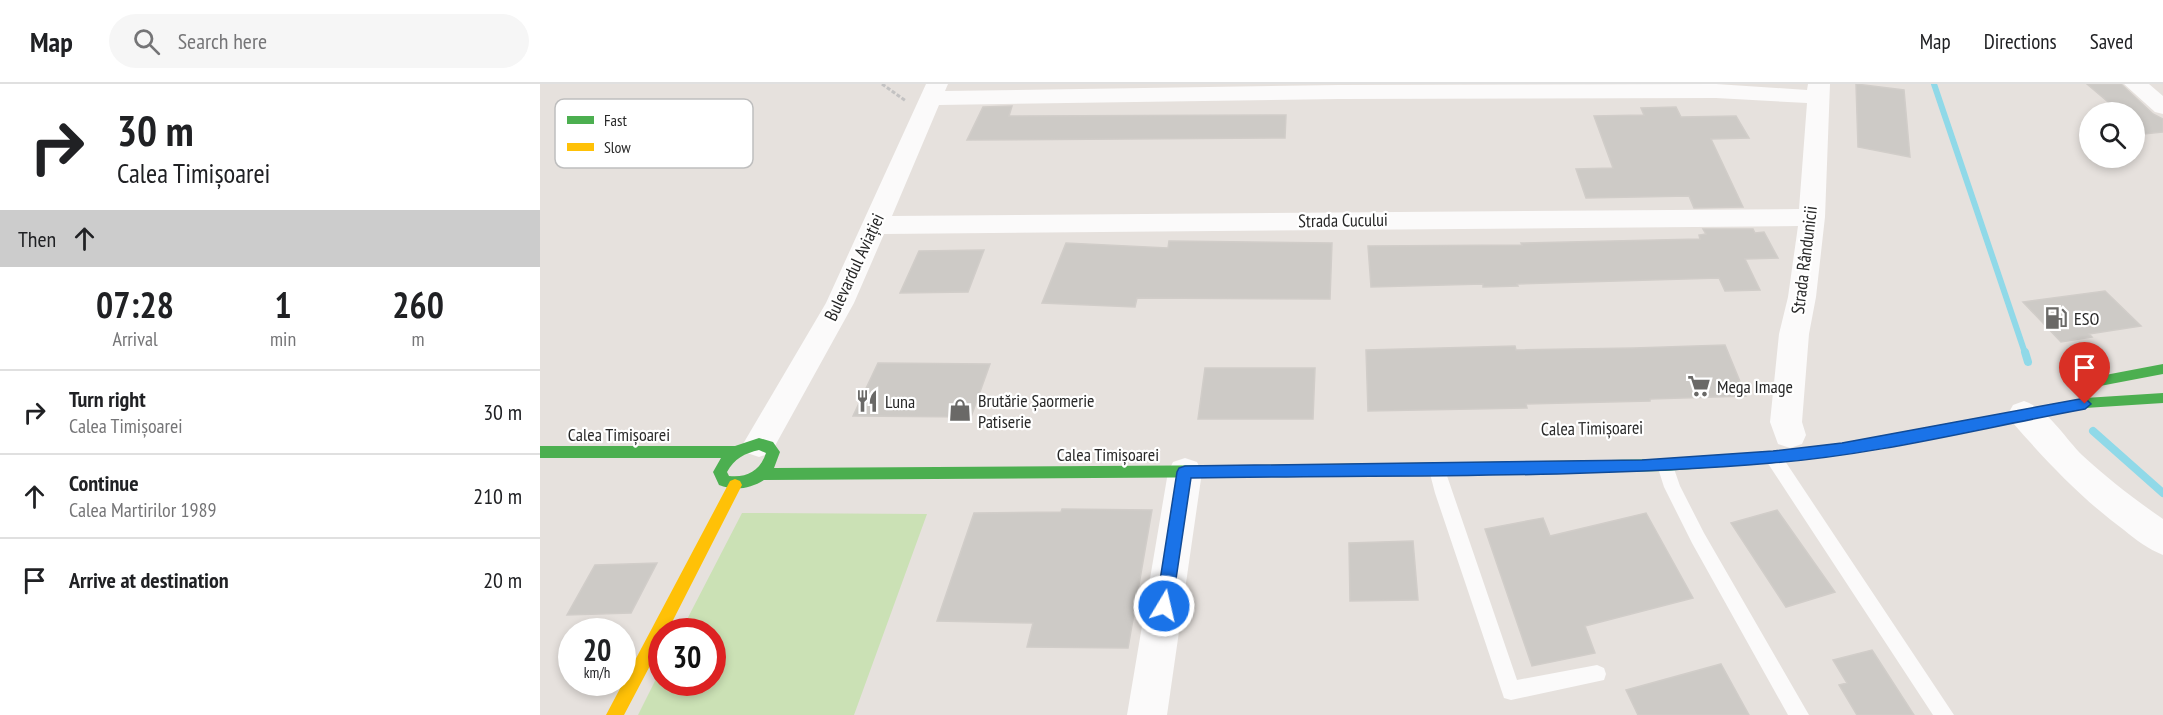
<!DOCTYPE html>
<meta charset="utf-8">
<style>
body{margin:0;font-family:"PT Sans Narrow",sans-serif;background:#f6f6f6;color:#202124;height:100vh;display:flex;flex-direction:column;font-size:22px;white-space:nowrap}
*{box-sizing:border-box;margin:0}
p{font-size:20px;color:#757577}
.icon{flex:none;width:33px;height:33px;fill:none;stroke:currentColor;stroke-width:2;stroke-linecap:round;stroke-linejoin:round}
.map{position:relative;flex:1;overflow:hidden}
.panel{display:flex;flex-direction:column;background:#fff;width:540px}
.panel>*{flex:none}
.hud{background:#fff;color:#202124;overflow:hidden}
.controls{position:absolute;left:1539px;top:18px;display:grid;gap:12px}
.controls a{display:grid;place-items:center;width:66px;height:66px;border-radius:50%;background:#fff;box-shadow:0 3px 9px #0003;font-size:30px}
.speed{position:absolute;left:18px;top:534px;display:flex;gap:12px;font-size:30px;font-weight:700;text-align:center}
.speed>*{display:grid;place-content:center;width:78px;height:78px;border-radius:50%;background:#fff;box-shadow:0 3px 9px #0003;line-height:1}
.speed small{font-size:15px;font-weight:400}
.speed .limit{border:9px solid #d22;background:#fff;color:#111}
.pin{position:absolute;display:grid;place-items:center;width:51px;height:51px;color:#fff;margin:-62px -26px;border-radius:50% 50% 50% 0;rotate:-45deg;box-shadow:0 0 6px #0007}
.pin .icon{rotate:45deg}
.me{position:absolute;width:66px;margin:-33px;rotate:9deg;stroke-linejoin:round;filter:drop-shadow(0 0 4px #0008)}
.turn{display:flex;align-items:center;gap:21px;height:126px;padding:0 18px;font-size:27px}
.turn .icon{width:78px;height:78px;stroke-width:2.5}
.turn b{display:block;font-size:42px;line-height:51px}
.then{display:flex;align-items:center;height:57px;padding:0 18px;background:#0003;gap:12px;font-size:22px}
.eta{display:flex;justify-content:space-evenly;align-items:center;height:102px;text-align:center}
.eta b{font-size:36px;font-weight:700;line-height:42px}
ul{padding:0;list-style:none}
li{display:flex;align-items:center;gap:18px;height:84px;padding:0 18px;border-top:2px solid #e0e0e0}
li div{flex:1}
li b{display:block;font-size:22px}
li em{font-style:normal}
header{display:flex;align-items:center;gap:36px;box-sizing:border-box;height:84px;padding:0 30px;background:#fff;border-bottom:2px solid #e0e0e0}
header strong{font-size:28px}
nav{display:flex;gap:33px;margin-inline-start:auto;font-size:21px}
.search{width:420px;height:54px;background:#f6f6f6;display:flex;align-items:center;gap:15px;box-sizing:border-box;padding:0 21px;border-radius:33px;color:#757577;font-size:22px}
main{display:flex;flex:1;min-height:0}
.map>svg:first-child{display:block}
</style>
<header>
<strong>Map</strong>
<div class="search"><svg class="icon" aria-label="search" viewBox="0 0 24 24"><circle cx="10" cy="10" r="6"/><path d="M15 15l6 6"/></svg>Search here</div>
<nav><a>Map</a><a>Directions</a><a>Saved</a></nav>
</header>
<main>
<section class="panel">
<div class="hud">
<div class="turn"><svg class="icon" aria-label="right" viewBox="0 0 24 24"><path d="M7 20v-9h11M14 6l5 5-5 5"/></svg><div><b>30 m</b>Calea Timișoarei</div></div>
<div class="then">Then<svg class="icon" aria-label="ahead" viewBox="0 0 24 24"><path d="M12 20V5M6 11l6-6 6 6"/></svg></div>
</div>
<div class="eta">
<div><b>07:28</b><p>Arrival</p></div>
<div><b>1</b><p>min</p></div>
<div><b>260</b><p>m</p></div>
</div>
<ul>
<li><svg class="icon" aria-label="right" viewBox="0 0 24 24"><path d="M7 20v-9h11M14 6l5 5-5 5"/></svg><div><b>Turn right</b><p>Calea Timișoarei</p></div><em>30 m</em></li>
<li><svg class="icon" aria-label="ahead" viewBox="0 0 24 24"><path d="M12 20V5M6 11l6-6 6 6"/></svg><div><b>Continue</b><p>Calea Martirilor 1989</p></div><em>210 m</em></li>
<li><svg class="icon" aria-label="arrive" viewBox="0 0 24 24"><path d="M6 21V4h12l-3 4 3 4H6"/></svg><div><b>Arrive at destination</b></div><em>20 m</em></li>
</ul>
</section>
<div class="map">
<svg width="1623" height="631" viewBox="0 0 1623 631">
<rect width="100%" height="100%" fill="#e6e1dd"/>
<path fill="#cbe1b5" d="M202,429L387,430L314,631H98L121,585L122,598H172V548L141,547Z"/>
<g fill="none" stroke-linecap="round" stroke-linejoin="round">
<path stroke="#90d9e8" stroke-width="6" d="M1394,0L1485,269"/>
<path stroke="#90d9e8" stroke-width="8" d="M1485,268L1488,278
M1553,347L1623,409"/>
</g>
<path fill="#cdcac6" stroke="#d1cdc9" stroke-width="1.5" d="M1316,0L1364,6L1370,73L1318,63Z
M1547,0H1581L1613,30L1623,35V48L1594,51V28H1580Z
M472,22L469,32L746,31L745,54L427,56L443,23Z
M1136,23L1141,33L1196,32L1209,54L1171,55L1203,123L1154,124L1149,112L1046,114L1036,85L1073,84L1054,32L1104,31L1101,24Z
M1163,145H1213L1215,149L1224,148L1238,174L1205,175L1220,206L1185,207L1179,194L977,200L978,202L943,203V200L831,203L828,162L982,161L981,159L1160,155L1159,151L1166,150Z
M629,157L792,159L790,215L597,214L595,223L502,219L526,159L628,164Z
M444,166L428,208L360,209L379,167Z
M1565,207L1601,242L1549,250L1552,253L1521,258L1483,218Z
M1185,261L1206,312L1110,315V317L986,320L987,324L828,327L826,266L975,262L976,266L1094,264Z
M338,279L450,280L431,333L313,332Z
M665,284H775L773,335H658Z
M522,425L612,426L588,564L487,563L493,539L397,537L434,429L521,428Z
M1237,426L1295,508L1246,523L1191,439Z
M1106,429L1153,514L1045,542L1055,569L992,582L945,445L1003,434L1010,452Z
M873,457L878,516L810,517L809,459Z
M117,479L91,529L27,531L55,481Z
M1332,566L1374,631H1317L1299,601L1307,599L1293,576Z
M1181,580L1209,631H1098L1086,606Z"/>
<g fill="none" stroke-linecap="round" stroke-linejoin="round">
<path stroke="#c3c2c2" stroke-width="3" stroke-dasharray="4 2" stroke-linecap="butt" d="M342,0L366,17"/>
<path fill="#fbfafa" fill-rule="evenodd" d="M1233,367L1239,368L1414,631H1393L1227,378L1225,373L1227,368Z
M1125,374L1131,376L1140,402L1164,449L1269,631H1248L1152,459L1124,403L1117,381L1119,376Z
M897,379L903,381L905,386L977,596L1057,581L1064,584L1066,590L1064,596L971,616L964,614L895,409L889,386L891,381Z"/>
<path fill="#fbfafa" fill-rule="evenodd" d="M386,0H408L405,7L799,1L1176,0L1267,6L1268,0H1290L1285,133L1276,213L1269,250L1262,338L1266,351L1262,360L1250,364L1238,360L1230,338L1239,250L1248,213L1258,142L344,150L314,219L231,369L219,373L207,369L203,360L286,219ZM1176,14L1267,19L1259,125L352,132L399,21L799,15Z
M1584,0H1609L1623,12V30L1615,28Z
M1484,317C1508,325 1524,353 1542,371C1568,395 1594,415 1623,435V471C1608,465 1596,456 1584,446C1542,415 1507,378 1473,339L1468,330L1473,321Z
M645,374L657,378L662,388L627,631H587L628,388L633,378Z"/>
<path fill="#4caf50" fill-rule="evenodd" d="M1623,280V290L1539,306L1532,301L1539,296Z
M1623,309V319L1545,324L1302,371L1233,379L1125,387L1071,388L1066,386L1064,382L1066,378L1071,376L1125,375L1233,367L1302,359L1545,314Z
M219,354L233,358L240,368L234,384L713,381L718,383L720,387L718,391L713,393L224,396C210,405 194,407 179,401L173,388L181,374H0V362H195ZM219,366L226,369C220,387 207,394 189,392L187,388C194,375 205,369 219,366Z"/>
<path fill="#ffc107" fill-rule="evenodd" d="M1071,376L1076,378L1078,382L1076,386L1071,388L713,393L708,391L706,387L708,383L713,381Z
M195,395L200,397L202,401L127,548H122V559L84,631H66L190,397Z"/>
</g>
<path fill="#1a73e8" stroke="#114b97" stroke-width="1.5" d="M1545,314L1551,320L1545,325C1441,344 1337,371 1232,379C1040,395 843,391 651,394L632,522L629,527L624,530L618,527L616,522L637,388L639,384L645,382L1102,376L1233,367L1302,359Z"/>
<defs>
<g id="fuel-bare" transform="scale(1.8)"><path d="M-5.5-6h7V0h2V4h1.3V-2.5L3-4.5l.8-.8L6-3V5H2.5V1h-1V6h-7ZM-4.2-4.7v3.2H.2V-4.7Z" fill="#6a6967" stroke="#fff" stroke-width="2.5" paint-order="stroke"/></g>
<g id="supermarket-bare" transform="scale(1.8)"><path d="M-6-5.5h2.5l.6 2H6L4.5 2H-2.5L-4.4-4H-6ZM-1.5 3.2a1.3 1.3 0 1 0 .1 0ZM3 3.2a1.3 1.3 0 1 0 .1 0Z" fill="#6a6967" stroke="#fff" stroke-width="2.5" paint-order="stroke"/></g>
<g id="restaurant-bare" transform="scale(1.8)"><path d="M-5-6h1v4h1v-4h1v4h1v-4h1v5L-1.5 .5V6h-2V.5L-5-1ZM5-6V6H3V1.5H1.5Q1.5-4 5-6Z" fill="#6a6967" stroke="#fff" stroke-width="2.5" paint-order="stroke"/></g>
<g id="shop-bare" transform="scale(1.8)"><path d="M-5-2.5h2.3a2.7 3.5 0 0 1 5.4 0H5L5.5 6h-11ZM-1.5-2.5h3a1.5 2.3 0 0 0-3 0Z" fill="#6a6967" stroke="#fff" stroke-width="2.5" paint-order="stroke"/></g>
</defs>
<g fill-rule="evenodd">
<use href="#fuel-bare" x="1516" y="234"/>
<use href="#supermarket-bare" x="1159" y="302"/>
<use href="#restaurant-bare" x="327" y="317"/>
<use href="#shop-bare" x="420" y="326"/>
</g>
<g text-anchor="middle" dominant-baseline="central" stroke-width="4.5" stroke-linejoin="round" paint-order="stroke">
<g font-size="18" fill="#282828" stroke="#fff">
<text transform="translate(803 136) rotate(-1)">Strada Cucului</text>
<text transform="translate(1264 176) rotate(-83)">Strada Rândunicii</text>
<text transform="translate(314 183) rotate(-65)">Bulevardul Aviației</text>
<text transform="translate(1052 344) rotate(-1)">Calea Timișoarei</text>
<text x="79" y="350">Calea Timișoarei</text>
<text x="568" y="370">Calea Timișoarei</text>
</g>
<g font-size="18" fill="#282828" stroke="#fff" text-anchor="start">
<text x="1534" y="234">ESO</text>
<text x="1177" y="302">Mega Image</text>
<text x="438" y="316">Brutărie Șaormerie<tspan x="438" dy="21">Patiserie</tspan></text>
<text x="345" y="317">Luna</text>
</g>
</g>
<rect x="15" y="15" width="198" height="69" rx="9" fill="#fff" stroke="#bebebe" stroke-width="1.5"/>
<rect x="27" y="32" width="27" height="8" fill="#4caf50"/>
<rect x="27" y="59" width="27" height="8" fill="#ffc107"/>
<g font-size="16" fill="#282828">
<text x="64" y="42">Fast</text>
<text x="64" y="69">Slow</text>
</g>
</svg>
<div class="controls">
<a><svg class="icon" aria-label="search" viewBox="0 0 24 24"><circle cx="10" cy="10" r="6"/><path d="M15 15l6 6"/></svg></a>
</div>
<div class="speed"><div>20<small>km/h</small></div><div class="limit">30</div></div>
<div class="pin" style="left:1545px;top:320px;background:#d93025"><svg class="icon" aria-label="arrive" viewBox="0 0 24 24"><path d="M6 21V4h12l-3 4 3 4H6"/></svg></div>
<svg class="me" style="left:624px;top:522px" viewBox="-20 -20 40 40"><circle r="17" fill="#1a73e8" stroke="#fff" stroke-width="3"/><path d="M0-11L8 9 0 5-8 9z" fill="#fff"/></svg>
</div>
</main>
